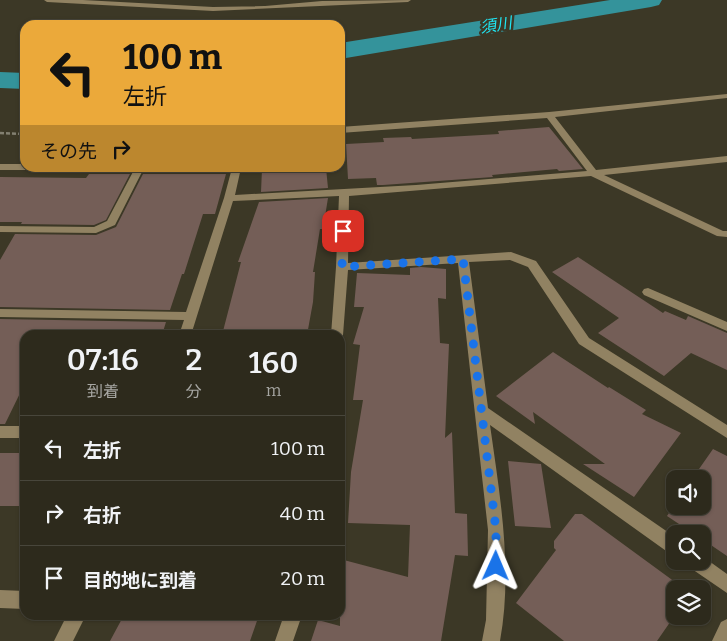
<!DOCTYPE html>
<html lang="ja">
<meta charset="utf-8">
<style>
body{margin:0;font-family:Bitter,"Noto Sans JP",serif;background:#393629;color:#f1f3f6;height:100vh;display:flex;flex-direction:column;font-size:19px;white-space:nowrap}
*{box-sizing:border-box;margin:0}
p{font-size:16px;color:#a7a7a3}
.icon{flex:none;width:28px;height:28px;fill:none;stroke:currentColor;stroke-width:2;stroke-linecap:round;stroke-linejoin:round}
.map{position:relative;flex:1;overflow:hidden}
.side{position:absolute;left:20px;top:330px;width:325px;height:290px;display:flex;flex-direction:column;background:#2d2a1c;border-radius:15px;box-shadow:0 1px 4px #0004,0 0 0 1px #48463b}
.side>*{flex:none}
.guide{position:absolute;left:20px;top:20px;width:325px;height:152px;border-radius:15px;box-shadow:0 1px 4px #0004,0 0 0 1px #48463b;background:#eba93a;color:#111;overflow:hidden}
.fabs{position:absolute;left:666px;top:470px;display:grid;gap:10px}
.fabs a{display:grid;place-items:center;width:45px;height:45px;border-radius:10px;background:#2d2a1c;box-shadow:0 1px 4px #0004,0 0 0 1px #48463b;font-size:25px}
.pin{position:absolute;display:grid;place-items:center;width:42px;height:42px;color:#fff;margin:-21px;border-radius:10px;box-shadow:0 2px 8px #0006}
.me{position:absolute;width:55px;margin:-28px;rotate:1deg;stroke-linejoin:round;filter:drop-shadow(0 0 4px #0008)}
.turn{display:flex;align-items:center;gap:18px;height:105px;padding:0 20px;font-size:22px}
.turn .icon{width:65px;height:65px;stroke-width:2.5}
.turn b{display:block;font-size:35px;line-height:42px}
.then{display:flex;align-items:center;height:48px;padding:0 20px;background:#0003;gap:10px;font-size:19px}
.eta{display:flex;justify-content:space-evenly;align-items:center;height:85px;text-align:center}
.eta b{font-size:30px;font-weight:600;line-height:35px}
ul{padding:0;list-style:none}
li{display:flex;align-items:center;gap:15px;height:65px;padding:0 20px;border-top:1px solid #48463b}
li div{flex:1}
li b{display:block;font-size:19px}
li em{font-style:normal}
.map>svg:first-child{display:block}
</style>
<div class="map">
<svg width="727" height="641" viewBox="0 0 727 641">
<rect width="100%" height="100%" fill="#3c3826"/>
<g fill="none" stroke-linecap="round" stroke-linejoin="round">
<path fill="#34939b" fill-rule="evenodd" d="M610,0H662L659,5L651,7L340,59V43Z
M0,72L25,73V89L0,88Z"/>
</g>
<path fill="#745e57" d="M549,127L583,169L559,171L557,169L492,175L493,177L383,185H377L376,178L348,179L346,144L384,142L383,138L411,137L412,139L499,134L498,131Z
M326,168L328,188L261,192L262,169Z
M89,174H130L106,220L94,225L21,224L22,222H0V177L86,178Z
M143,174H226L215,214H203L184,274H182L170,310L0,307V260L15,234L96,235L116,227Z
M328,198L323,229H320L313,272H315L313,302L307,335L254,333V335H222L241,262H238L259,202Z
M578,257L663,313L665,311L686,320L688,316L727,333V370L691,353L664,376L598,333L619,318L552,272Z
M421,267L446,269V299L438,298L440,343L449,344L445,438L452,432L455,513L467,514L468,556L455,555L441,641H311L318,620L340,626V559L408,577L410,525L348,523L351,472L363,400H353L360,345L353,344L364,307H354L357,273L410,275V268Z
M0,319L166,322L162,335H25V383L5,424H0Z
M553,352L608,388L609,387L646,410L642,414L681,433L634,497L583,464H605L533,412L535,424L496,396Z
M713,449L727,456V556L702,539V534H694L667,516L675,504V506H702V479H692Z
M0,453H25V506H0Z
M508,461L541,464L551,528L515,526Z
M575,514H582L675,582V615L657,641H564L516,603L556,550L554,548V541Z
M124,615H259L250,641H110Z"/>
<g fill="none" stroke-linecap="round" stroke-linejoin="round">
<path stroke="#838071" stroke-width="2.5" stroke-dasharray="4 2" stroke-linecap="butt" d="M0,133L25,134"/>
<path fill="#918262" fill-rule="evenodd" d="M44,0H83L213,7L265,6L322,1L411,0L408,2L213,11L47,2Z
M727,94V98L555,117L596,170L727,156V162L604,175L723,231H727V237L717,236L591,176L349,196L348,263L511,252L536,261L589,338L727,425V438L579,344L528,267L510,260L469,262L488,408L675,537V555L669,553L490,425C500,496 513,570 500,641H482L486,620L488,530L458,263L348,270L343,335L340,339V335H331L336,267L339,196L233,201L191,335H179L184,320L0,317V309L186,312L224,198L232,168H241L235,195L416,185L587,171L547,118L340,133V127L549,112Z
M0,164H25V168H29L25,170H0Z
M135,168H144L115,225L96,233L0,232V226L94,227L107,221Z
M648,288L727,322V331L644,295L642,292L644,289Z
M0,426H25V438H0Z
M702,556L727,574V593L689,567L687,561H702Z
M0,590L25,591V609L0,608Z
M67,615H86L73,641H54Z
M284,615H302L293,641H275Z
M727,619V641H712L721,622Z"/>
</g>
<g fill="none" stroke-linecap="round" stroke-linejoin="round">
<path stroke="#1a73e8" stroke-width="9" stroke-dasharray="0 16.2" d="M343,231L342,267L463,259L496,530V566"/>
</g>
<g text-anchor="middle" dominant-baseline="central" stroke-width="5" stroke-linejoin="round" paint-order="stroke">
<g font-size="16" font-style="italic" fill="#20e5f2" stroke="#3c3826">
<text transform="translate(496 25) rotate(-9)">須川</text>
</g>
</g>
</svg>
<div class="fabs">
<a><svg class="icon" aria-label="sound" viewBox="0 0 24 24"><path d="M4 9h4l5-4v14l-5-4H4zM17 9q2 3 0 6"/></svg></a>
<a><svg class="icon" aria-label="search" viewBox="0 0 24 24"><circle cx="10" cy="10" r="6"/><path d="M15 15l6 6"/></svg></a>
<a><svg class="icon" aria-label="layers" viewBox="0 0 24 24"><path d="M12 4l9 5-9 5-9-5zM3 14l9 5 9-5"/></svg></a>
</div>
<div class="pin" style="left:343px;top:231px;background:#d93025"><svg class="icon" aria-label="arrive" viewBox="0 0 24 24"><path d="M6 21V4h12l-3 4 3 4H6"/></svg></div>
<svg class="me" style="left:496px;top:566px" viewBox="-20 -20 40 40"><path d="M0-17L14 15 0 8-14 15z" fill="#1a73e8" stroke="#fff" stroke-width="4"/></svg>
<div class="guide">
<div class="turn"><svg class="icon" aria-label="left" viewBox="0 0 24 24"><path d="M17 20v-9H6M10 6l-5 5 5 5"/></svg><div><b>100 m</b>左折</div></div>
<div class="then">その先<svg class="icon" aria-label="right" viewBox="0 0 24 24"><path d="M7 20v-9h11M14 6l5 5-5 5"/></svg></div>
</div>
<section class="side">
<div class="eta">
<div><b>07:16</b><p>到着</p></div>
<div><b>2</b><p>分</p></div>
<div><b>160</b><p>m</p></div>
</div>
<ul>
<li><svg class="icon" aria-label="left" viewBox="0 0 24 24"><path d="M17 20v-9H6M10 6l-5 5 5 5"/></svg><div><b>左折</b></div><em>100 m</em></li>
<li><svg class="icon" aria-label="right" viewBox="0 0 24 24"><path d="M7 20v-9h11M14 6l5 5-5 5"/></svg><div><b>右折</b></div><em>40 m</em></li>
<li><svg class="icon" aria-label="arrive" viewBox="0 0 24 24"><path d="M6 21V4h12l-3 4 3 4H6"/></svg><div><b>目的地に到着</b></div><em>20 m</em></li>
</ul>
</section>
</div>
